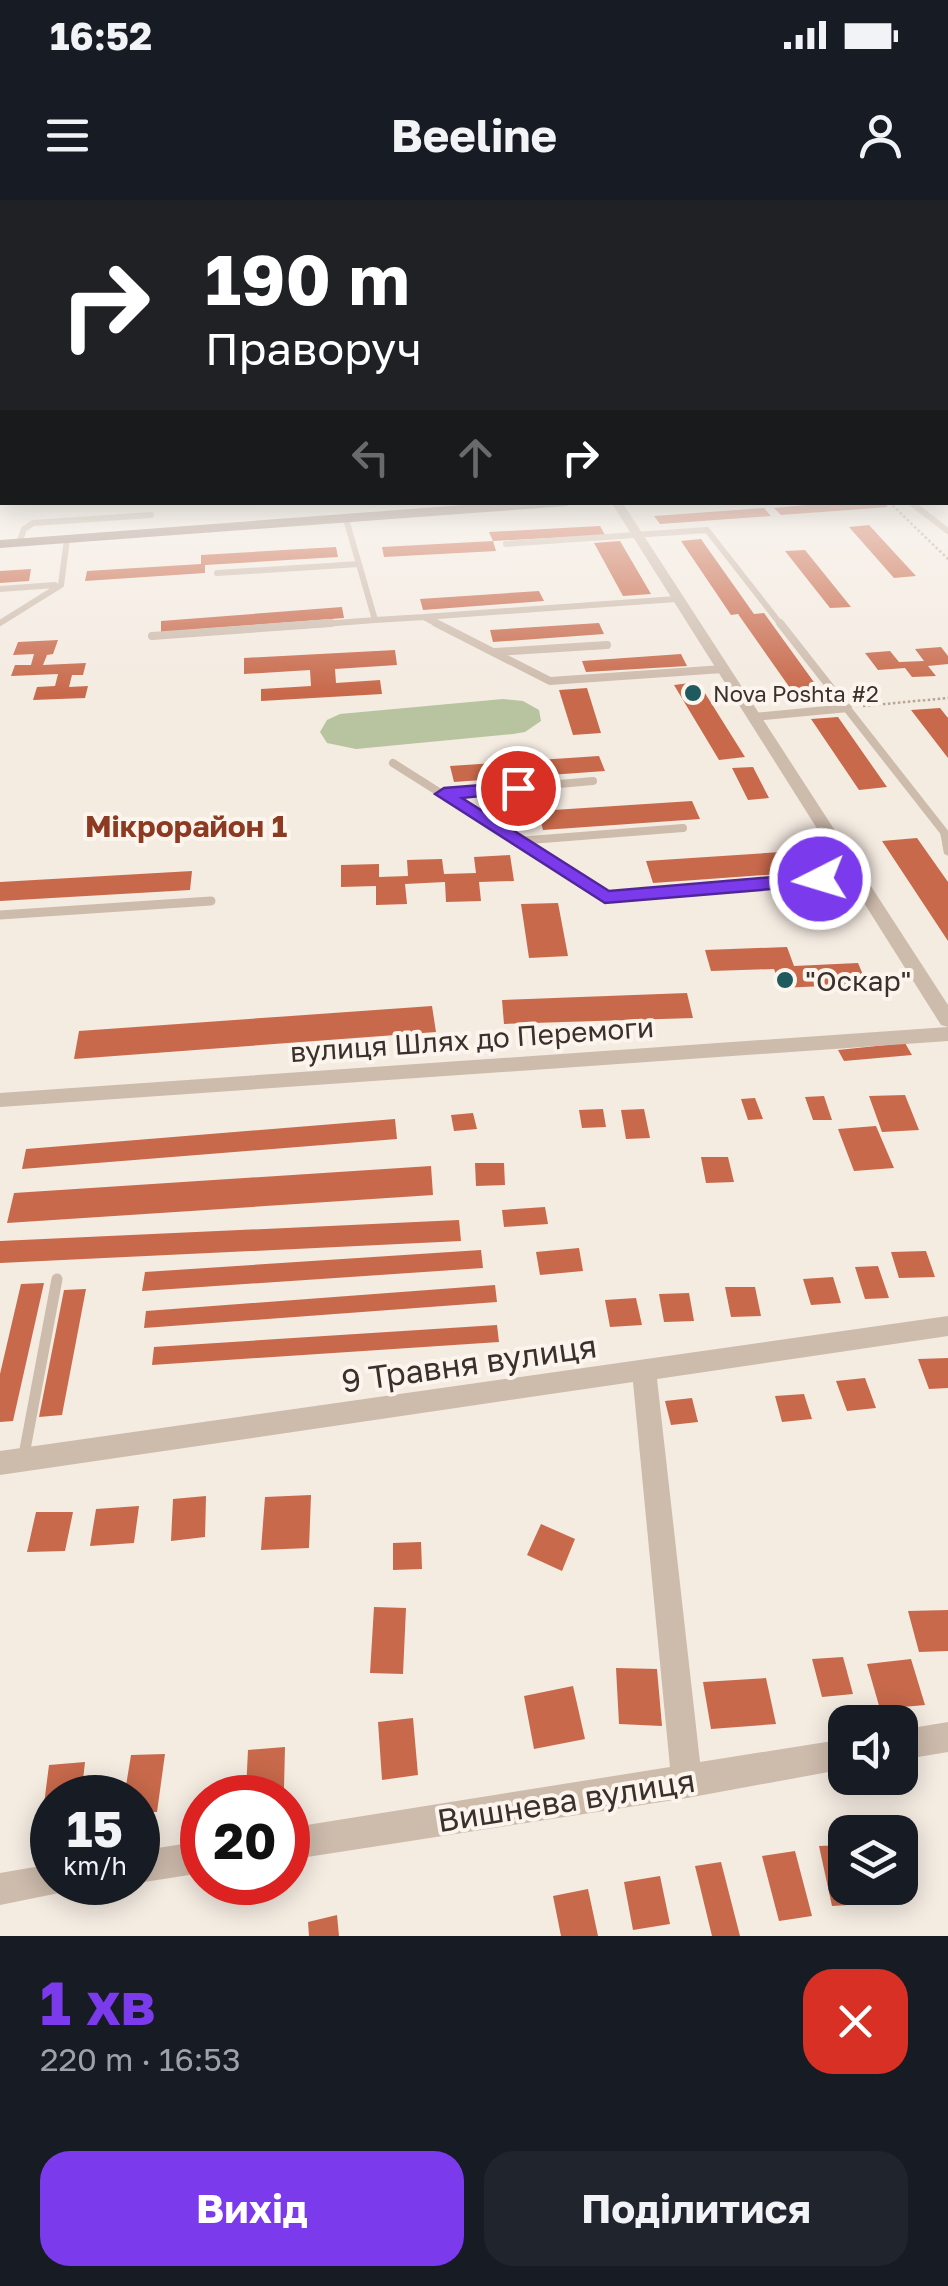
<!DOCTYPE html>
<html lang="uk">
<meta charset="utf-8">
<style>
body{margin:0;font-family:"Golos Text",sans-serif;background:#20242c;color:#f1f3f6;height:100vh;display:flex;flex-direction:column;font-size:38px;white-space:nowrap}
*{box-sizing:border-box;margin:0}
p{font-size:32px;color:#9ea1a6}
.icon{flex:none;width:55px;height:55px;fill:none;stroke:currentColor;stroke-width:2;stroke-linecap:round;stroke-linejoin:round}
.map{position:relative;height:1736px;overflow:hidden}
.side{display:flex;flex-direction:column;background:#171b24;flex:1}
.side>*{flex:none}
.hud{position:absolute;left:0px;top:0px;width:950px;height:305px;box-shadow:0 5px 25px #0003;background:#202124;color:#fff;overflow:hidden}
.buttons{position:absolute;left:828px;top:1505px;display:grid;gap:20px}
.buttons a{display:grid;place-items:center;width:90px;height:90px;border-radius:20px;background:#171b24;box-shadow:0 5px 25px #0003;font-size:50px}
.speed{position:absolute;left:30px;top:1575px;display:flex;gap:20px;font-size:50px;font-weight:700;text-align:center}
.speed>*{display:grid;place-content:center;width:130px;height:130px;border-radius:50%;background:#171b24;box-shadow:0 5px 25px #0003;line-height:1}
.speed small{font-size:25px;font-weight:400}
.speed .limit{border:15px solid #d22;background:#fff;color:#111}
.pin{position:absolute;display:grid;place-items:center;width:85px;height:85px;color:#fff;margin:-42px;border:5px solid #fff;border-radius:50%;box-shadow:0 2px 10px #0007}
.me{position:absolute;width:110px;margin:-55px;rotate:265deg;stroke-linejoin:round;filter:drop-shadow(0 0 8px #0008)}
.turn{display:flex;align-items:center;gap:35px;height:210px;padding:0 40px;font-size:45px}
.turn .icon{width:130px;height:130px;stroke-width:2.5}
.turn b{display:block;font-size:70px;line-height:85px}
.lanes{display:flex;align-items:center;height:95px;padding:0 40px;background:#0003;justify-content:center;gap:50px;direction:ltr}
.lanes .off{opacity:.35}
.round{display:grid;place-items:center;flex:none;width:105px;height:105px;border-radius:30px;background:#20242c}
.summary{display:flex;align-items:center;justify-content:space-between;height:170px;padding:0 40px}
h1{font-size:60px;font-weight:700;line-height:75px;color:#7c3aed}
.action{display:flex;gap:20px;margin-top:auto;padding:20px 40px}
.action a{flex:1;height:115px;border-radius:30px;background:#7c3aed;color:#fff;font-size:40px;font-weight:700;line-height:115px;text-align:center}
.action a+a{background:#20242c;color:#f1f3f6}
.status{display:flex;justify-content:space-between;align-items:center;height:70px;padding:0 50px;background:#171b24;direction:ltr}
.status svg{height:28px;fill:currentColor}
header{display:flex;justify-content:space-between;align-items:center;height:130px;padding:0 40px;background:#171b24;font-size:45px;font-weight:700}
.map>svg:first-child{display:block}
</style>
<div class="status"><b>16:52</b><svg viewBox="0 0 49 12"><path d="M0 12V9h3v3zM5 12V6h3v6zM10 12V3h3v9zM15 12V0h3v12zM26 1h20v11H26zM47 4h2v5h-2z"/></svg></div>
<header><svg class="icon" aria-label="menu" viewBox="0 0 24 24"><path d="M4 6h16M4 12h16M4 18h16"/></svg>Beeline<svg class="icon" aria-label="person" viewBox="0 0 24 24"><circle cx="12" cy="8" r="4"/><path d="M4 21q1-7 8-7t8 7"/></svg></header>
<div class="map">
<svg width="948" height="1736" viewBox="0 0 948 1736">
<rect width="100%" height="100%" fill="#f4ebe1"/>
<path fill="#b8c4a0" d="M503,499L523,501L539,510L541,521L525,532L513,534L356,549L327,543L320,532L327,520L340,514Z"/>
<path fill="#c8694b" d="M838,302H883L888,307L781,315L774,308Z
M764,308L771,316L660,324L654,316Z
M869,325L916,376L894,378L849,327Z
M600,326L605,335L493,341L489,332Z
M701,339L754,414L764,413L829,503L802,505L738,414L731,415L681,341Z
M493,341L496,351L384,357L382,347Z
M620,341L651,394L623,396L594,343Z
M336,347L338,357L205,365V373L85,381L87,371L201,364V355Z
M805,350L851,407L830,408L785,351Z
M31,369L29,381L0,383V371Z
M539,391L544,401L423,410L420,399Z
M342,407L344,418L161,432V421Z
M599,423L604,434L493,442L490,430Z
M58,440L53,454L47,455L43,465L86,463L83,475H72L69,487L88,486L85,498L33,500L37,487L55,486L58,474L11,476L15,465H31L34,454L13,455L18,442Z
M941,447L948,456V464L928,466L936,476L912,477L905,468L878,470L865,453L890,451L899,462L924,461L915,449Z
M395,450L397,465L335,469L336,483L380,480L382,494L261,501V489L311,486L310,470L244,474V458Z
M681,454L687,466L586,472L582,461Z
M698,482L745,557L719,560L674,485Z
M587,488L601,533L573,535L559,490Z
M940,508L948,518V558L911,510Z
M838,517L887,587L859,590L811,519Z
M599,556L605,571L454,582L450,566Z
M753,567L769,598L748,600L732,568Z
M692,601L700,619L543,630L538,611Z
M917,638L948,682V741L882,641Z
M796,651L807,672L653,683L646,661Z
M510,655L514,681L479,682L481,701L446,702L445,682L405,684L407,704L376,705V686L341,687V665L379,664V677L408,676L407,660L442,659L444,674L476,673L474,657Z
M192,671L190,690L0,701V682Z
M558,703L568,756L529,758L521,704Z
M787,747L794,766L858,763L867,784L781,788L774,769L711,771L705,750Z
M687,793L693,818L504,824L502,800Z
M432,806L436,832L74,859L79,831Z
M905,843L912,855L844,861L838,850Z
M905,895L919,930L882,932L869,896Z
M824,896L832,920H813L805,897Z
M755,898L763,919L748,920L741,899Z
M603,909L606,927L582,928L579,910Z
M644,909L650,938L626,939L621,910Z
M473,913L477,929L454,931L451,915Z
M395,919L397,939L22,969L26,949Z
M876,926L894,968L854,971L838,929Z
M701,957H728L734,982L706,983Z
M475,963H504L505,985L476,986Z
M431,966L433,995L7,1023L14,993Z
M545,1007L548,1024L504,1027L502,1010Z
M459,1020L461,1041L0,1063V1041Z
M579,1048L583,1071L540,1075L536,1052Z
M481,1050L483,1068L142,1091L145,1072Z
M926,1051L935,1077L899,1078L891,1052Z
M878,1066L889,1098L865,1099L855,1067Z
M833,1077L841,1103L811,1105L803,1079Z
M44,1083L13,1221L0,1222V1174L21,1084Z
M495,1085L497,1102L144,1128L146,1111Z
M725,1087H755L761,1116L731,1117Z
M86,1089L62,1215L39,1217L64,1090Z
M689,1093L694,1121L664,1122L659,1094Z
M636,1098L642,1125L610,1127L605,1100Z
M497,1125L499,1142L152,1165L154,1147Z
M948,1158V1188L929,1189L918,1159Z
M865,1178L876,1208L847,1211L836,1181Z
M804,1194L812,1219L782,1222L775,1196Z
M692,1198L698,1222L671,1225L665,1201Z
M311,1295L309,1348L261,1350L265,1297Z
M206,1296L205,1337L171,1341L173,1299Z
M139,1306L134,1343L90,1346L96,1309Z
M36,1312H73L65,1351L27,1352Z
M541,1324L575,1339L562,1371L527,1355Z
M421,1342L422,1369L393,1370V1343Z
M374,1407L406,1408L403,1474L370,1473Z
M948,1410V1451L919,1452L908,1411Z
M843,1457L853,1494L822,1497L812,1459Z
M911,1459L925,1505L880,1509L867,1464Z
M616,1468L657,1469L662,1526L619,1524Z
M766,1478L776,1524L711,1529L703,1482Z
M573,1486L585,1539L534,1549L524,1496Z
M413,1518L418,1575L382,1580L378,1522Z
M285,1547L284,1588L246,1591L248,1550Z
M165,1554L157,1612H138V1598H124L131,1555Z
M85,1562L81,1598H52V1611L43,1612L49,1565Z
M845,1645V1688H877L881,1703L832,1706L819,1646Z
M795,1651L812,1716L779,1721L762,1656Z
M721,1662L740,1736H712L695,1666Z
M660,1676L670,1724L633,1730L624,1682Z
M588,1689L598,1736H561L553,1696Z
M337,1715L339,1736H309L308,1722Z"/>
<g fill="none" stroke-linecap="round" stroke-linejoin="round">
<path stroke="#b9a596" stroke-width="2.5" stroke-dasharray="2.5 2.5" stroke-linecap="butt" d="M889,302L948,359
M863,506L948,498"/>
<path stroke="#cdbbac" stroke-width="6" d="M910,302L948,331
M346,319L375,420L424,417
M19,343L24,329L33,323L151,315
M506,344L707,330L782,426
M217,373L359,364
M0,389L55,385
M0,423L61,385L67,339
M297,426L375,420
M441,426L424,417L676,399"/>
<path stroke="#cdbbac" stroke-width="8" d="M436,423L550,481L723,469
M780,423L944,632L947,647
M152,436L331,423
M495,452L607,445
M753,517L848,508
M393,563L526,647
M445,594L593,581
M517,641L683,628"/>
<path stroke="#cdbbac" stroke-width="9" d="M522,644L605,697L856,676
M947,644L948,651
M0,715L211,701"/>
<path stroke="#cdbbac" stroke-width="11" d="M23,1260L57,1079"/>
<path fill="#cdbbac" fill-rule="evenodd" d="M611,302H622L948,805V827L941,825Z
M948,827V841L0,907V893Z
M948,1116V1136L657,1179L700,1562L845,1539V1569L687,1598L288,1660V1628L670,1567L633,1182L0,1275V1251Z
M948,1522V1552L900,1560V1530Z
M202,1641V1673L138,1683L136,1682L138,1651Z
M52,1664V1682H67L64,1692L0,1705V1673Z"/>
<path fill="#a18a7d" fill-rule="evenodd" d="M504,302H574L567,306L0,348V340Z"/>
</g>
<linearGradient id="sky" x2="0" y2="1"><stop stop-color="#7eb2d2"/><stop offset="0.51" stop-color="#faf6f2"/><stop offset="1" stop-color="#faf6f2" stop-opacity="0"/></linearGradient>
<rect width="948" height="493" fill="url(#sky)"/>
<path fill="#7c3aed" stroke="#51269a" stroke-width="2.5" d="M518,582L525,584V591L462,598L609,691L820,673L830,679L820,685L605,703L435,594L444,588Z"/>
<g fill="#1f5a5e" stroke="#fbf5ee" stroke-width="4">
<circle cx="693" cy="493" r="10"/>
<circle cx="785" cy="780" r="10"/>
</g>
<g text-anchor="middle" dominant-baseline="central" stroke-width="8" stroke-linejoin="round" paint-order="stroke">
<g font-size="22" fill="#3b302b" stroke="#fbf5ee" text-anchor="start">
<text x="713" y="493">Nova Poshta #2</text>
</g>
<g font-size="28" fill="#3b302b" stroke="#fbf5ee" text-anchor="start">
<text x="805" y="780">"Оскар"</text>
</g>
<g font-size="28" fill="#3b302b" stroke="#fbf5ee">
<text transform="translate(472 839) rotate(-4)">вулиця Шлях до Перемоги</text>
</g>
<g font-size="30" font-weight="bold" fill="#8c3b22" stroke="#fbf5ee">
<text x="186" y="626">Мікрорайон 1</text>
</g>
<g font-size="32" fill="#3b302b" stroke="#fbf5ee">
<text transform="translate(469 1163) rotate(-8)">9 Травня вулиця</text>
<text transform="translate(566 1600) rotate(-9)">Вишнева вулиця</text>
</g>
</g>
</svg>
<div class="buttons">
<a><svg class="icon" aria-label="sound" viewBox="0 0 24 24"><path d="M4 9h4l5-4v14l-5-4H4zM17 9q2 3 0 6"/></svg></a>
<a><svg class="icon" aria-label="layers" viewBox="0 0 24 24"><path d="M12 4l9 5-9 5-9-5zM3 14l9 5 9-5"/></svg></a>
</div>
<div class="speed"><div>15<small>km/h</small></div><div class="limit">20</div></div>
<div class="pin" style="left:518px;top:588px;background:#d93025"><svg class="icon" aria-label="arrive" viewBox="0 0 24 24"><path d="M6 21V4h12l-3 4 3 4H6"/></svg></div>
<svg class="me" style="left:820px;top:679px" viewBox="-20 -20 40 40"><circle r="17" fill="#7c3aed" stroke="#fff" stroke-width="3"/><path d="M0-11L8 9 0 5-8 9z" fill="#fff"/></svg>
<div class="hud">
<div class="turn"><svg class="icon" aria-label="right" viewBox="0 0 24 24"><path d="M7 20v-9h11M14 6l5 5-5 5"/></svg><div><b>190 m</b>Праворуч</div></div>
<div class="lanes"><svg class="icon off" aria-label="left" viewBox="0 0 24 24"><path d="M17 20v-9H6M10 6l-5 5 5 5"/></svg><svg class="icon off" aria-label="ahead" viewBox="0 0 24 24"><path d="M12 20V5M6 11l6-6 6 6"/></svg><svg class="icon" aria-label="right" viewBox="0 0 24 24"><path d="M7 20v-9h11M14 6l5 5-5 5"/></svg></div>
</div>
</div>
<section class="side">
<div class="summary"><div><h1>1 хв</h1><p>220 m · 16:53</p></div><a class="round" style="background:#d93025;color:#fff"><svg class="icon" aria-label="close" viewBox="0 0 24 24"><path d="M6 6l12 12M18 6L6 18"/></svg></a></div>
<div class="action"><a>Вихід</a><a>Поділитися</a></div>
</section>
